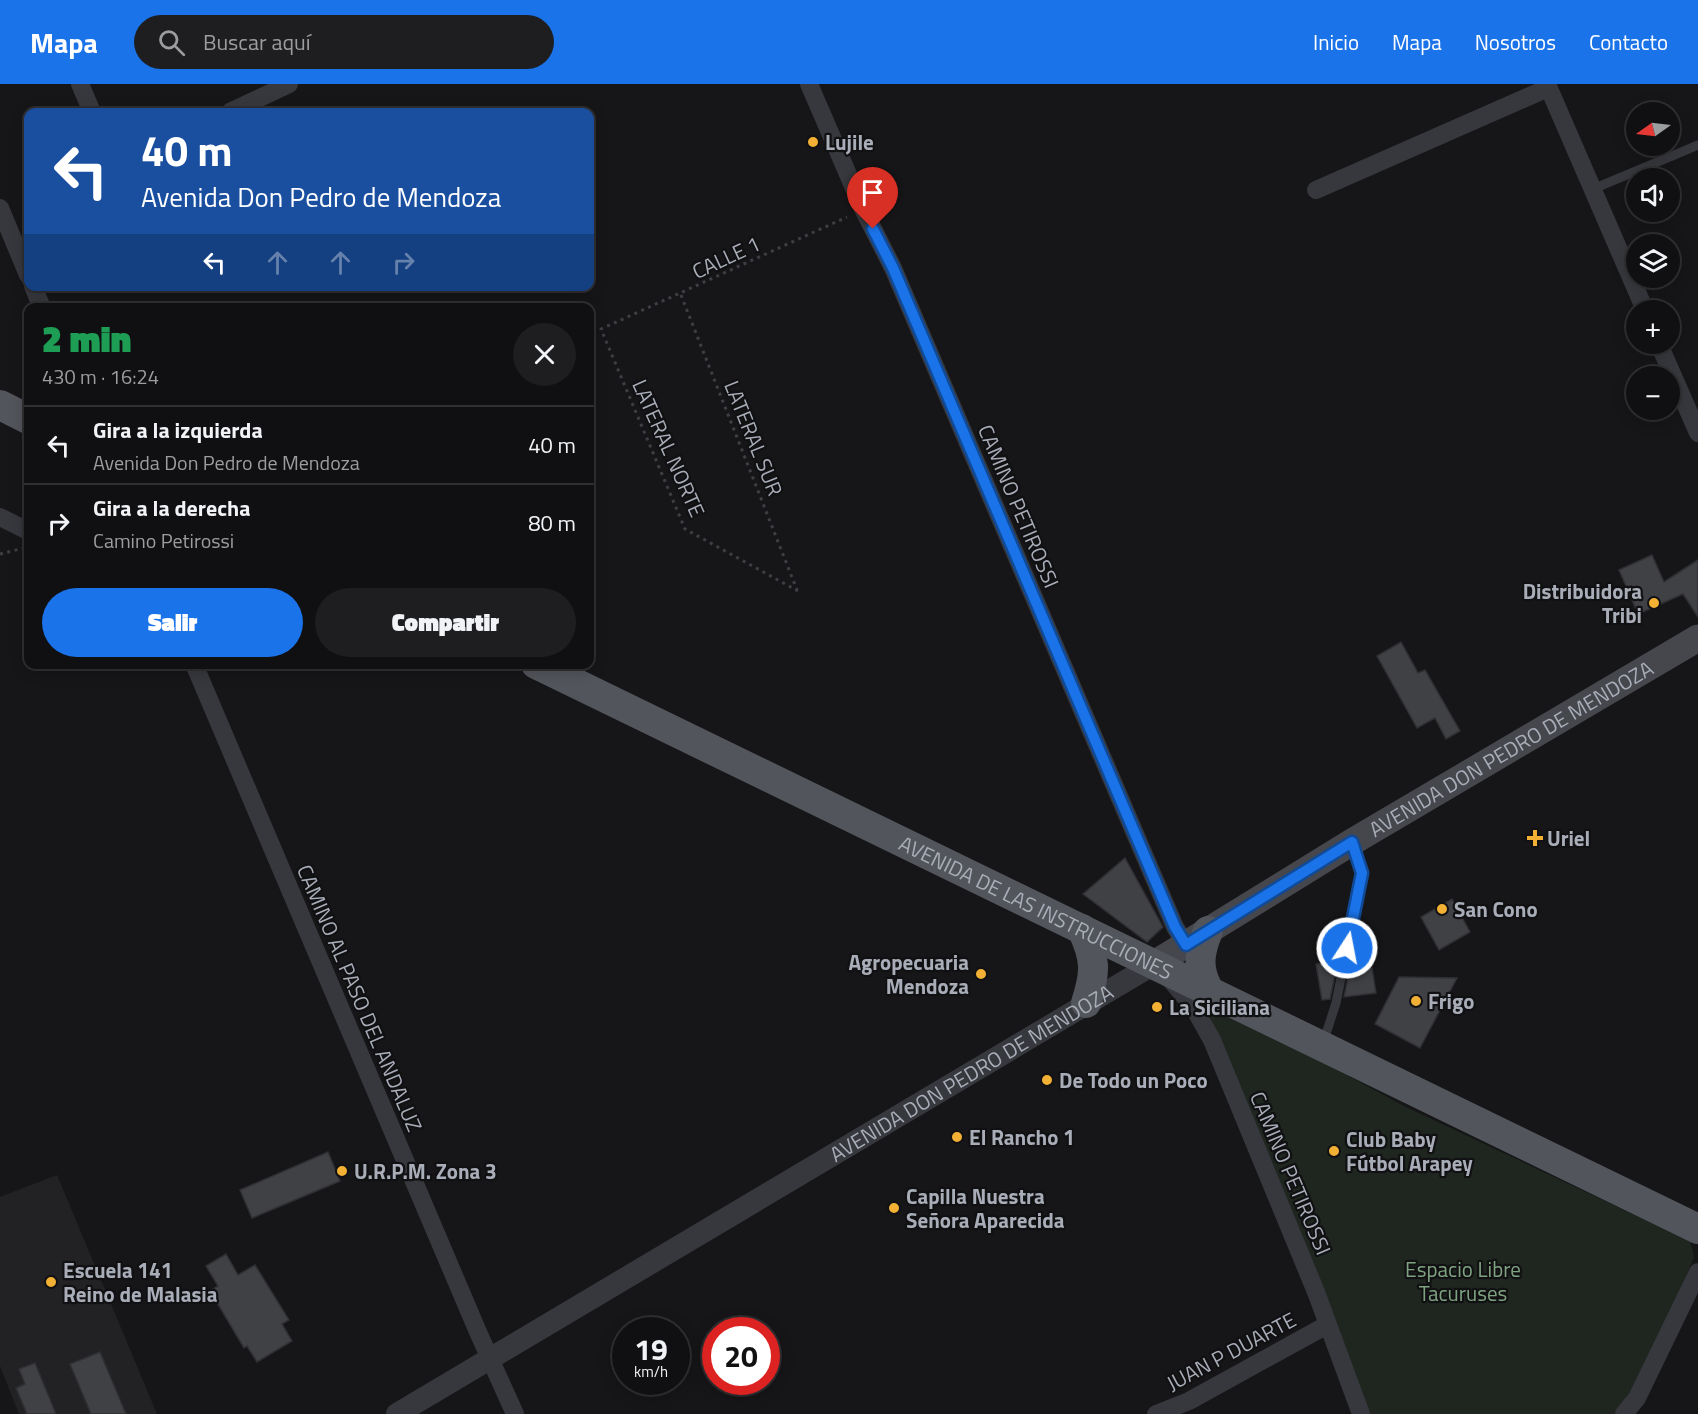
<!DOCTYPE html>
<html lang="es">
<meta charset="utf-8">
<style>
body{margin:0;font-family:"Titillium Web",sans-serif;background:#1e1e20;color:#f1f3f6;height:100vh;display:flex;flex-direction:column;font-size:22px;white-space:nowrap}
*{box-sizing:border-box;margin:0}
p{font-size:20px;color:#9c9d9f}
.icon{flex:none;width:33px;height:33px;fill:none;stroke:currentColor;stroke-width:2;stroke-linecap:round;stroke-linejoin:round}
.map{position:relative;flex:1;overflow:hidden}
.side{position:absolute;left:24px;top:219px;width:570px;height:366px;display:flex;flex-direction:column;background:#101012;border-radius:12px;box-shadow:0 3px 15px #0003,0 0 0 2px #303032}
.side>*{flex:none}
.banner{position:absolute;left:24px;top:24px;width:570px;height:183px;border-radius:12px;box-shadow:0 3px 15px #0003,0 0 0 2px #303032;background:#1a4fa0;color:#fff;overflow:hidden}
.needle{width:39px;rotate:256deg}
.tools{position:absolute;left:1626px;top:18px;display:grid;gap:12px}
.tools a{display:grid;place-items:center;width:54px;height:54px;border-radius:50%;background:#101012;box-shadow:0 3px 15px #0003,0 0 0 2px #303032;font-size:30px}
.speed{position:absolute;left:612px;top:1233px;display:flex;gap:12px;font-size:30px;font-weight:700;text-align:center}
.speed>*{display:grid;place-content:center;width:78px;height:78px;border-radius:50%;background:#101012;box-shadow:0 3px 15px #0003,0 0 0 2px #303032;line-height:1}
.speed small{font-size:15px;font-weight:400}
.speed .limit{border:9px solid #d22;background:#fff;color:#111}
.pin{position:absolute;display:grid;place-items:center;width:51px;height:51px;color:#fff;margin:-62px -26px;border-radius:50% 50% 50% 0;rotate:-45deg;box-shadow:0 0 6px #0007}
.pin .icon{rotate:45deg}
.me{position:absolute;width:66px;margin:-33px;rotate:11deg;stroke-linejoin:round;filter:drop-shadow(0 0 4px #0008)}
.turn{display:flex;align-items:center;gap:21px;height:126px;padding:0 18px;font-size:27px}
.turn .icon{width:78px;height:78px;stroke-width:2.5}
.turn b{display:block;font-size:42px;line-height:51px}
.lanes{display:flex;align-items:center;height:57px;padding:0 18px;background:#0003;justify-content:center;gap:30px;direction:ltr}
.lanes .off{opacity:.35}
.round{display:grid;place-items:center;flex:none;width:63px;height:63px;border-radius:32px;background:#1e1e20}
.head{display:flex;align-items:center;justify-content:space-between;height:102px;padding:0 18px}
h1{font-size:36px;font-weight:800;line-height:45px;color:#1e9e55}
.button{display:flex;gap:12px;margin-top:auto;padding:12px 18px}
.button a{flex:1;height:69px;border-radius:36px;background:#1a73e8;color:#fff;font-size:24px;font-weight:800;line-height:69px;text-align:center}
.button a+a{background:#1e1e20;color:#f1f3f6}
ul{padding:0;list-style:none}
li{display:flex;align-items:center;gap:18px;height:78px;padding:0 18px;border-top:2px solid #303032}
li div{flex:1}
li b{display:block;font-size:22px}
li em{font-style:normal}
header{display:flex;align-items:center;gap:36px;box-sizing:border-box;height:84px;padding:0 30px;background:#1a73e8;color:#fff}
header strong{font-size:28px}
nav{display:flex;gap:33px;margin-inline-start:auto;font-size:21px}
.search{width:420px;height:54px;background:#1e1e20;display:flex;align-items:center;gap:15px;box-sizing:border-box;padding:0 21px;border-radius:33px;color:#9c9d9f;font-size:22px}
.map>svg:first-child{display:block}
</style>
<header>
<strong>Mapa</strong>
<div class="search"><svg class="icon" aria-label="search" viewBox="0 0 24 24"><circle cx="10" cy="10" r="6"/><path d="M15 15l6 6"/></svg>Buscar aquí</div>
<nav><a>Inicio</a><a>Mapa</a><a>Nosotros</a><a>Contacto</a></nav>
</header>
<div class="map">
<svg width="1698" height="1330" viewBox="0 0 1698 1330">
<rect width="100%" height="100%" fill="#161618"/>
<path fill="#222225" d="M57,1091L157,1330H19L0,1282V1113Z"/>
<path fill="#1e261f" d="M1224,925L1406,1023L1690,1157L1694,1173L1689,1185L1637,1301L1617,1330H1370L1314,1180L1210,934L1215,926Z"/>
<path fill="#404145" stroke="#303034" stroke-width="1.5" d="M1652,471L1664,498L1698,476V533L1683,510L1638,530L1619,486Z
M1401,558L1418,589L1425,586L1460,647L1446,655L1435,634L1417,644L1377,572Z
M1125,774L1163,843L1147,858L1083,810Z
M1452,815L1470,848L1439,866L1421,833Z
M1370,871L1376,909L1344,913L1352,874Z
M1338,876L1330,915L1322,916L1316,880Z
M1399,893L1457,894L1420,964L1375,940Z
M328,1068L340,1097L252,1134L240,1106Z
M226,1170L238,1191L255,1181L289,1236L282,1240L292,1257L257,1278L247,1262L244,1264L210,1207L218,1202L206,1182Z
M100,1268L126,1330H91L70,1280Z
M35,1279L56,1330H27L16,1304L25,1300L19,1285Z"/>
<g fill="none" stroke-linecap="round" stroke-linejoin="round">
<path stroke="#3d3f44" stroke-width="3" stroke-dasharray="3 4.5" stroke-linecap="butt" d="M681,211L797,506
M0,470L24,464
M798,507L685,445L601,245L847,133"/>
<path stroke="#37383d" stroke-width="9" d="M1593,105L1698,61
M1323,959L1336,919L1362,789L1353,760"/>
<path stroke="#37383d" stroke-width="18" d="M80,0L92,28
M809,0L863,125L893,184L1175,843L1186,861
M1547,0L1645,226
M230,28L289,0
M1316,106L1548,4
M0,124L28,191
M33,202L42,224
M1659,260L1698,349
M0,433L28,447
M194,580L478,1248L515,1330
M1170,895L1194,924L1212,956L1316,1208L1361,1330
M1156,1330L1189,1317L1327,1241
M1624,1330L1637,1314L1698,1188"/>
<path stroke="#37383d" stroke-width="22" id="s1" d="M397,1330L1154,880"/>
<path stroke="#45474d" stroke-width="27" id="s2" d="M1154,880L1352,758L1698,554"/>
<g stroke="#53555c" stroke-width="30">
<path d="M0,321L28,335"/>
<path id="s3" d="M536,580L1698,1145"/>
<path d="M1082,845C1096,875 1096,888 1086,919"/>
<path d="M1208,905C1197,884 1199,869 1208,847"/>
</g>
</g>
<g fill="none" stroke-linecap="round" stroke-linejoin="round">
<g stroke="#114b97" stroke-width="15">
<path id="route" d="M873,145L893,184L1175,843L1186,861L1352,758L1362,789L1347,864"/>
</g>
<use href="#route" stroke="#1a73e8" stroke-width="10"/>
</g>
<g fill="#f2b134" stroke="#111113" stroke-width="2">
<circle cx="813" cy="58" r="6"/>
<circle cx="1654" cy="519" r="6"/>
<path d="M1532 745h6v6h6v6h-6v6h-6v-6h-6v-6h6z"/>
<circle cx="1442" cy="825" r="6"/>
<circle cx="981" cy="890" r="6"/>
<circle cx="1416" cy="917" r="6"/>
<circle cx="1157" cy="923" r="6"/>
<circle cx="1047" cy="996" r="6"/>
<circle cx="957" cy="1053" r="6"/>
<circle cx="1334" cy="1067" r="6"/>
<circle cx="342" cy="1087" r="6"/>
<circle cx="894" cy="1124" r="6"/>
<circle cx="51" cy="1198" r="6"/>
</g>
<g text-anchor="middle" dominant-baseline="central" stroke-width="4.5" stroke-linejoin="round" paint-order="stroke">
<g font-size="21" font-weight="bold" fill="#a8adb8" stroke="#111113" text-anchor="start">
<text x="825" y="58">Lujile</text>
<text x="1642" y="507" text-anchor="end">Distribuidora<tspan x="1642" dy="24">Tribi</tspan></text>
<text x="1547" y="754">Uriel</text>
<text x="1454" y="825">San Cono</text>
<text x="969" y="878" text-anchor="end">Agropecuaria<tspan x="969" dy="24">Mendoza</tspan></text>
<text x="1428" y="917">Frigo</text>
<text x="1169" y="923">La Siciliana</text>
<text x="1059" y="996">De Todo un Poco</text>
<text x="969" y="1053">El Rancho 1</text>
<text x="1346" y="1055">Club Baby<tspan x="1346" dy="24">Fútbol Arapey</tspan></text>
<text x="354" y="1087">U.R.P.M. Zona 3</text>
<text x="906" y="1112">Capilla Nuestra<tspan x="906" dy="24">Señora Aparecida</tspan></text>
<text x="63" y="1186">Escuela 141<tspan x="63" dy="24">Reino de Malasia</tspan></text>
</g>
<g font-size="21" fill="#a8adb8" stroke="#111113">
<text transform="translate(726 173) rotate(-25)">CALLE 1</text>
<text transform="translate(754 354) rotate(68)">LATERAL SUR</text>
<text transform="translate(669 364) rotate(66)">LATERAL NORTE</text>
<text transform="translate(1019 422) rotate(67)">CAMINO PETIROSSI</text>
<text stroke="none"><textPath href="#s2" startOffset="417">AVENIDA DON PEDRO DE MENDOZA</textPath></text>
<text stroke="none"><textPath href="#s3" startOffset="556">AVENIDA DE LAS INSTRUCCIONES</textPath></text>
<text transform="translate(360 914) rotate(67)">CAMINO AL PASO DEL ANDALUZ</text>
<text stroke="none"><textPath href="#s1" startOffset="668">AVENIDA DON PEDRO DE MENDOZA</textPath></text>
<text transform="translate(1291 1089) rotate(67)">CAMINO PETIROSSI</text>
<text transform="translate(1231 1267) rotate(-28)">JUAN P DUARTE</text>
</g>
<g font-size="21" fill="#7fa381" stroke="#111113">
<text x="1463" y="1185">Espacio Libre<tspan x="1463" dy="24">Tacuruses</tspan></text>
</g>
</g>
</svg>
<div class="tools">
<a><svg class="needle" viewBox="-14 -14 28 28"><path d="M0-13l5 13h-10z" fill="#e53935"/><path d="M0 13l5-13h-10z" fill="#9c9d9f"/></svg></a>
<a><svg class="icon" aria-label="sound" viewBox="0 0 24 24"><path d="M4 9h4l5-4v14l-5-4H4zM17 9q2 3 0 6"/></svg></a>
<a><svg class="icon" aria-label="layers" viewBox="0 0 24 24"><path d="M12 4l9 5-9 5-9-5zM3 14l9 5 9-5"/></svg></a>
<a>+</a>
<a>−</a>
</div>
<div class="speed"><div>19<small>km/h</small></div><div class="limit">20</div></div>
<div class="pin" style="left:873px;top:145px;background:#d93025"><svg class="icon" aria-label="arrive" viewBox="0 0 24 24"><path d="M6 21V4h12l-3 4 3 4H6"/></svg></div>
<svg class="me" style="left:1347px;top:864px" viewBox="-20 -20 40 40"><circle r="17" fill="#1a73e8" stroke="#fff" stroke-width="3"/><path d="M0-11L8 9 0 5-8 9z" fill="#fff"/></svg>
<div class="banner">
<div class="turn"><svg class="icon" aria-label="left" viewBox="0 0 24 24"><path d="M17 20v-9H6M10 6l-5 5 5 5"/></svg><div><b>40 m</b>Avenida Don Pedro de Mendoza</div></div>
<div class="lanes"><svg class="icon" aria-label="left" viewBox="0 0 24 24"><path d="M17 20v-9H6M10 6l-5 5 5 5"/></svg><svg class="icon off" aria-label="ahead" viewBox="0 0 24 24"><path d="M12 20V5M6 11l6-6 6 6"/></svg><svg class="icon off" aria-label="ahead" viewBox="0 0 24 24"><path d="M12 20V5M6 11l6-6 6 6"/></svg><svg class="icon off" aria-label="right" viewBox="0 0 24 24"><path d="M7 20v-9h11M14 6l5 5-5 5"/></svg></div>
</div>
<section class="side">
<div class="head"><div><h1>2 min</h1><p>430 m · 16:24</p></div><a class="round"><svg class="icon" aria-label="close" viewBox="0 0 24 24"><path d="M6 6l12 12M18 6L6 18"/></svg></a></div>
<ul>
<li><svg class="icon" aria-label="left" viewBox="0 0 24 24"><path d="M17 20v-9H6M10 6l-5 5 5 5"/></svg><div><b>Gira a la izquierda</b><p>Avenida Don Pedro de Mendoza</p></div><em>40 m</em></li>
<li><svg class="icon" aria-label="right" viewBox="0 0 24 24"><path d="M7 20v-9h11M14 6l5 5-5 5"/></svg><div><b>Gira a la derecha</b><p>Camino Petirossi</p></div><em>80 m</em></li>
</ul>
<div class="button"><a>Salir</a><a>Compartir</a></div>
</section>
</div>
